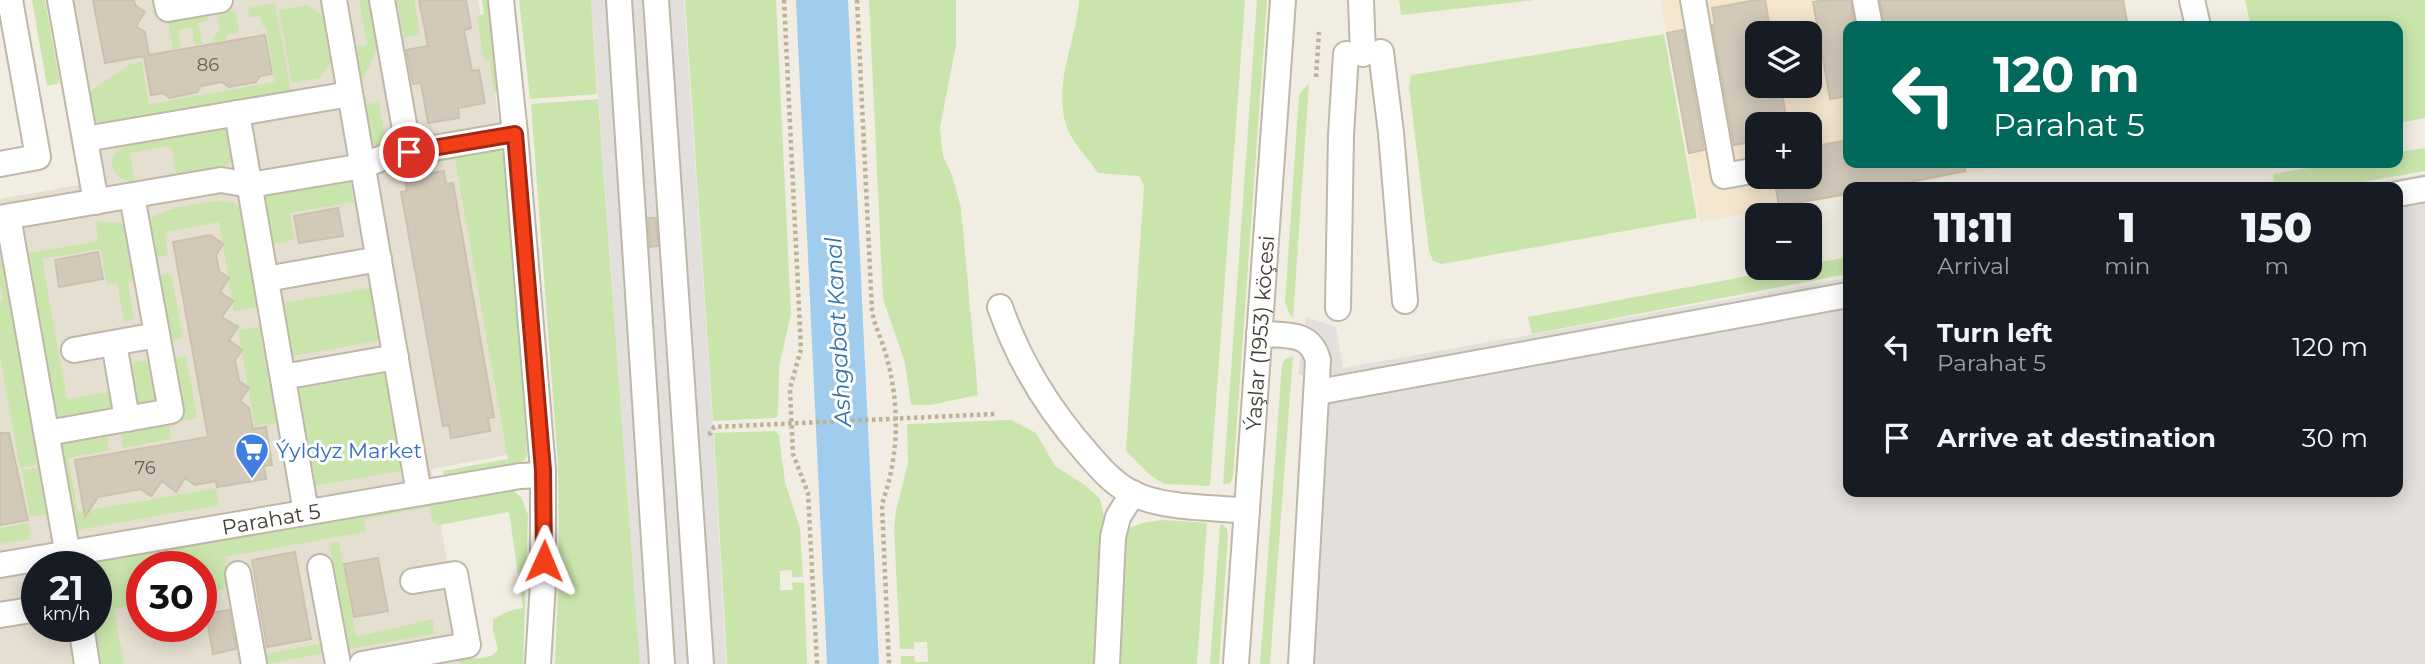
<!DOCTYPE html>
<meta charset="utf-8">
<style>
body{margin:0;font-family:Montserrat,sans-serif;background:#242831;color:#f1f3f6;height:100vh;display:flex;flex-direction:column;font-size:26px;white-space:nowrap}
*{box-sizing:border-box;margin:0}
p{font-size:23px;color:#9ea1a6}
.icon{flex:none;width:38px;height:38px;fill:none;stroke:currentColor;stroke-width:2;stroke-linecap:round;stroke-linejoin:round}
.map{position:relative;flex:1;overflow:hidden}
.drawer{position:absolute;left:1843px;top:182px;width:560px;height:315px;display:flex;flex-direction:column;background:#171b24;border-radius:14px;box-shadow:0 4px 18px #0003}
.drawer>*{flex:none}
.guide{position:absolute;left:1843px;top:21px;width:560px;height:147px;border-radius:14px;box-shadow:0 4px 18px #0003;background:#00695c;color:#fff;overflow:hidden}
.fabs{position:absolute;left:1745px;top:21px;display:grid;gap:14px}
.fabs a{display:grid;place-items:center;width:77px;height:77px;border-radius:14px;background:#171b24;box-shadow:0 4px 18px #0003;font-size:35px}
.speed{position:absolute;left:21px;top:551px;display:flex;gap:14px;font-size:35px;font-weight:700;text-align:center}
.speed>*{display:grid;place-content:center;width:91px;height:91px;border-radius:50%;background:#171b24;box-shadow:0 4px 18px #0003;line-height:1}
.speed small{font-size:18px;font-weight:400}
.speed .limit{border:10px solid #d22;background:#fff;color:#111}
.pin{position:absolute;display:grid;place-items:center;width:60px;height:60px;color:#fff;margin:-30px;border:4px solid #fff;border-radius:50%;box-shadow:0 2px 7px #0007}
.me{position:absolute;width:77px;margin:-38px;rotate:1deg;stroke-linejoin:round;filter:drop-shadow(0 0 5px #0008)}
.turn{display:flex;align-items:center;gap:24px;height:147px;padding:0 35px;font-size:32px}
.turn .icon{width:91px;height:91px;stroke-width:2.5}
.turn b{display:block;font-size:49px;line-height:60px}
.eta{display:flex;justify-content:space-evenly;align-items:center;height:119px;text-align:center}
.eta b{font-size:42px;font-weight:800;line-height:49px}
ul{padding:0;list-style:none}
li{display:flex;align-items:center;gap:21px;height:91px;padding:0 35px}
li div{flex:1}
li b{display:block;font-size:26px}
li em{font-style:normal}
.map>svg:first-child{display:block}
</style>
<div class="map">
<svg width="2425" height="664" viewBox="0 0 2425 664">
<rect width="100%" height="100%" fill="#f1ede3"/>
<path fill="#e5dfd1" fill-rule="evenodd" d="M46,0H478L500,123L454,131L511,454L431,469L465,664H0V199L79,185ZM37,567H96V626H37ZM142,567H201V626H142Z"/>
<path fill="#f3e5ce" fill-rule="evenodd" d="M1661,0H2124L2128,26H1848V163H2028L1892,187H1848V195L1700,222ZM1757,33H1810V86H1757ZM1757,124H1810V177H1757Z"/>
<path fill="#cae5ac" d="M32,0H45L60,83L47,86Z
M359,0H373C377,38 383,45 362,79L358,80L353,47L367,45Z
M397,0H414L420,35L404,38Z
M482,0H491L501,92L494,93L489,60L484,61L477,16L484,14Z
M519,0H591L597,94L530,99Z
M685,0H776L791,314L779,367L778,416L774,418L713,421Z
M869,0H956V45L940,128L943,156L952,175L961,208L978,395L931,405H911L905,363L883,299Z
M1079,0H1245L1210,486L1164,484L1150,475L1126,451L1144,185L1139,176L1098,173C1089,159 1073,144 1067,128C1052,84 1076,44 1079,0Z
M1257,0H1267L1233,477L1230,483L1223,485Z
M1399,0H1534L1401,15Z
M2245,0H2425V118L2398,123V26H2251Z
M275,3L291,91L102,125L92,118L86,94L131,64L142,62L149,104L275,82L266,25L262,26L260,16L250,18L248,8Z
M307,5L322,15L331,63L320,78L292,83L279,10Z
M235,10L239,32L226,35V40L213,42V38L219,30L218,13Z
M207,16L208,21L198,23L202,44L195,45L192,28L178,30L181,47L173,49L168,22Z
M1664,34L1697,218L1442,264L1433,261L1429,251L1409,87L1411,75Z
M1309,83L1293,318L1289,313L1285,302L1299,95Z
M598,99L640,664H555L559,560L558,464L531,104Z
M379,102L386,143L370,146L363,105Z
M218,128H226L234,132L238,156C224,172 196,171 176,175L171,146L130,153L135,182C108,181 104,154 128,144Z
M498,148L505,156L509,174L527,455L525,460L521,462L444,476L443,471L508,459L455,159L385,172L383,163Z
M2425,148V171L2335,187H2238L2274,181L2273,174L2339,163H2398V152Z
M350,179L354,202L290,213L294,240L270,245L262,202L267,194Z
M218,201L235,203L243,213L261,306L234,311L219,222L165,232L168,255L152,258C151,248 146,232 149,223C153,208 204,203 218,201Z
M104,221L110,223L120,222L128,227L137,279L128,282L134,319L124,321L117,283L107,285L100,249L42,259L67,399L115,391L118,410L53,422L23,254L98,241L96,222Z
M0,245H3L41,464L20,468L0,356V301H3L0,285Z
M1848,257V274L1532,334L1528,317L1791,268H1810V264Z
M171,273L183,338L167,341L155,276Z
M373,287L383,340L292,356L283,303Z
M264,326L281,422L255,426L238,330Z
M186,356L197,418L181,421L170,359Z
M1293,356L1270,664H1260L1282,364L1285,359Z
M145,360L152,365L159,403L136,407L129,369L135,362Z
M389,373L406,470L315,486L298,389Z
M168,419L171,439L123,448L119,427Z
M1011,420L1036,433L1055,466L1085,485L1100,499L1104,516L1095,664H901V656H914L915,662H928L927,642H914V649H900L894,529L896,510L908,463L907,424Z
M101,430L106,435L109,450L68,458L78,512L216,488L219,505L72,531L60,438Z
M775,431L779,435L785,482L800,528L803,577H792V570L780,571V590H793L792,583L804,582L807,664H727L714,433Z
M42,467L50,514L30,517L22,470Z
M510,488L521,497L528,515L523,664H459V659C472,657 491,662 498,649L493,631V619L509,611L523,608L509,512L439,525L433,522L429,507L364,519L366,532L225,557L230,588L201,593V567H142V604L114,609L124,664H101L94,627L96,626V567H83V565Z
M1163,520L1207,523L1197,664H1115L1125,530L1142,523Z
M28,523L31,539L0,544V528Z
M1222,524L1227,529L1228,536L1219,664H1210L1220,525Z
M339,541L356,637L433,619L434,634L349,649L329,543Z
M324,643L326,653L267,664L266,654Z"/>
<path fill="#e2dfdc" d="M591,0H684L714,443L726,664H640Z
M2425,174V664H1290L1309,377L1298,374L1306,317L1336,327L1343,368L1848,278V492H2398V187H2350Z"/>
<path fill="#a0cced" d="M796,0H848L879,664H827Z"/>
<path fill="#d2c9b9" stroke="#cdc1ad" stroke-width="2" d="M93,0H134L135,5L145,12L136,26L145,32L149,55L265,35L272,74L260,76L256,82L229,87L222,82L201,86L197,92L170,98L163,93L151,95L144,56L105,63Z
M419,0H466L471,28L464,30L472,71L479,70L485,103L458,108L459,118L428,123L421,83L413,84L406,50L428,46Z
M1756,0H1765L1771,33H1757V86H1781L1786,117L1768,120V124H1757V141L1734,145L1712,25L1715,24L1712,8Z
M1826,0H1851L1855,26H1848V96L1830,99L1813,2Z
M1880,0H2123L2128,26H1884Z
M1683,30L1704,150L1689,153L1667,33Z
M1848,140V163H1964L1965,171L1885,187H1848V194L1779,206L1774,177H1810V147Z
M444,171L446,184L453,183L494,417L488,418L490,431L451,438L449,425L443,426L401,192L407,191L405,178Z
M338,208L343,236L299,243L294,216Z
M648,218H656L658,246L650,247Z
M211,235L223,244L216,255L219,271L229,278L220,292L233,301L222,317L238,327L229,340L242,350L235,360L239,381L249,388L240,401L249,408L253,429L266,427L272,465L264,466L266,479L217,487L216,481L195,485L185,478L176,492L162,481L151,496L141,489L98,497L85,517L75,460L208,437L173,242Z
M98,252L103,279L59,287L55,260Z
M0,433H9L28,520L0,525Z
M295,552L311,639L267,647L252,560Z
M378,558L388,611L354,617L344,564Z
M229,610L236,649L213,654L206,614Z"/>
<g fill="none" stroke-linecap="round" stroke-linejoin="round">
<g stroke="#bfb8a9" stroke-width="28">
<g id="minor">
<path d="M60,0L96,202"/>
<path d="M166,0L168,9L220,0"/>
<path d="M334,0L419,493"/>
<path d="M382,0L409,152"/>
<path d="M501,0L515,134L543,470V583L538,664"/>
<path d="M619,0L662,664"/>
<path d="M656,0L701,664"/>
<path d="M1361,0L1363,54"/>
<path d="M1693,0L1724,176L1757,170"/>
<path d="M1865,0L1870,26"/>
<path d="M2192,0L2198,26"/>
<path d="M1381,52L1391,133L1405,301"/>
<path d="M237,113L306,512"/>
<path d="M85,139L350,94"/>
<path d="M0,164L38,157L10,0"/>
<path d="M2398,194L2425,189"/>
<path d="M8,217L70,567"/>
<path d="M0,218L221,180L250,185L363,166L387,156L515,134"/>
<path d="M266,279L379,259"/>
<path d="M1000,307C1019,362 1049,410 1087,453C1101,469 1115,486 1136,495C1169,509 1211,507 1247,511"/>
<path d="M1338,308L1341,135L1346,54"/>
<path d="M1259,334C1284,336 1310,330 1318,360L1301,664"/>
<path d="M114,343L127,419"/>
<path d="M74,350L157,335"/>
<path d="M283,377L396,357"/>
<path d="M1318,392L1848,295"/>
<path d="M47,433L171,411L132,196"/>
<path id="s1" d="M0,565L520,476L543,475"/>
<path d="M320,567L338,664"/>
<path d="M238,574L254,664"/>
<path d="M0,615L37,609"/>
<path d="M81,626L87,664"/>
<path d="M362,664L468,645L455,574L413,581"/>
<path d="M1107,664L1113,537L1118,517L1133,493"/>
<path id="s2" d="M1236,664L1283,0"/>
</g>
</g>
<path stroke="#bdb198" stroke-width="4.5" stroke-dasharray="3.5 3.5" stroke-linecap="butt" d="M784,0L801,349L790,389L793,454L808,493L817,664
M857,0L872,311C875,328 883,342 887,358C900,408 899,455 882,504L889,664
M1316,77L1319,32
M708,434L711,433L714,427L995,414"/>
<use href="#minor" stroke="#fff" stroke-width="24"/>
</g>
<g fill="none" stroke-linecap="round" stroke-linejoin="round">
<g stroke="#9e2910" stroke-width="18">
<path id="route" d="M409,152L515,134L543,470L544,561"/>
</g>
<use href="#route" stroke="#f33f18" stroke-width="12"/>
</g>
<defs>
<g id="supermarket-pin" transform="scale(1.75)"><path d="M0 17L-7.5 6A9.5 9.5 0 1 1 7.5 6Z" fill="#3f7fe0" stroke="#fff"/><path d="M-6-5.5h2.5l.6 2H6L4.5 2H-2.5L-4.4-4H-6ZM-1.5 3.2a1.3 1.3 0 1 0 .1 0ZM3 3.2a1.3 1.3 0 1 0 .1 0Z" fill="#fff"/></g>
</defs>
<g fill-rule="evenodd">
<use href="#supermarket-pin" x="252" y="450"/>
</g>
<g text-anchor="middle" dominant-baseline="central" stroke-width="6" stroke-linejoin="round" paint-order="stroke">
<g font-size="18" fill="#676055">
<text x="208" y="65">86</text>
<text x="145" y="468">76</text>
</g>
<g font-size="21" fill="#433d34" stroke="#fff">
<text stroke="none"><textPath href="#s2" startOffset="332">Ýaşlar (1953) köçesi</textPath></text>
<text stroke="none"><textPath href="#s1" startOffset="275">Parahat 5</textPath></text>
</g>
<g font-size="21" fill="#366cbe" stroke="#fff" text-anchor="start">
<text x="276" y="450">Ýyldyz Market</text>
</g>
<g font-size="23" font-style="italic" fill="#3174aa" stroke="#fff">
<text transform="translate(838 332) rotate(-93)">Ashgabat Kanal</text>
</g>
</g>
</svg>
<div class="fabs">
<a><svg class="icon" aria-label="layers" viewBox="0 0 24 24"><path d="M12 4l9 5-9 5-9-5zM3 14l9 5 9-5"/></svg></a>
<a>+</a>
<a>−</a>
</div>
<div class="speed"><div>21<small>km/h</small></div><div class="limit">30</div></div>
<div class="pin" style="left:409px;top:152px;background:#d93025"><svg class="icon" aria-label="arrive" viewBox="0 0 24 24"><path d="M6 21V4h12l-3 4 3 4H6"/></svg></div>
<svg class="me" style="left:544px;top:561px" viewBox="-20 -20 40 40"><path d="M0-17L14 15 0 8-14 15z" fill="#f33f18" stroke="#fff" stroke-width="4"/></svg>
<div class="guide">
<div class="turn"><svg class="icon" aria-label="left" viewBox="0 0 24 24"><path d="M17 20v-9H6M10 6l-5 5 5 5"/></svg><div><b>120 m</b>Parahat 5</div></div>
</div>
<section class="drawer">
<div class="eta">
<div><b>11:11</b><p>Arrival</p></div>
<div><b>1</b><p>min</p></div>
<div><b>150</b><p>m</p></div>
</div>
<ul>
<li><svg class="icon" aria-label="left" viewBox="0 0 24 24"><path d="M17 20v-9H6M10 6l-5 5 5 5"/></svg><div><b>Turn left</b><p>Parahat 5</p></div><em>120 m</em></li>
<li><svg class="icon" aria-label="arrive" viewBox="0 0 24 24"><path d="M6 21V4h12l-3 4 3 4H6"/></svg><div><b>Arrive at destination</b></div><em>30 m</em></li>
</ul>
</section>
</div>
